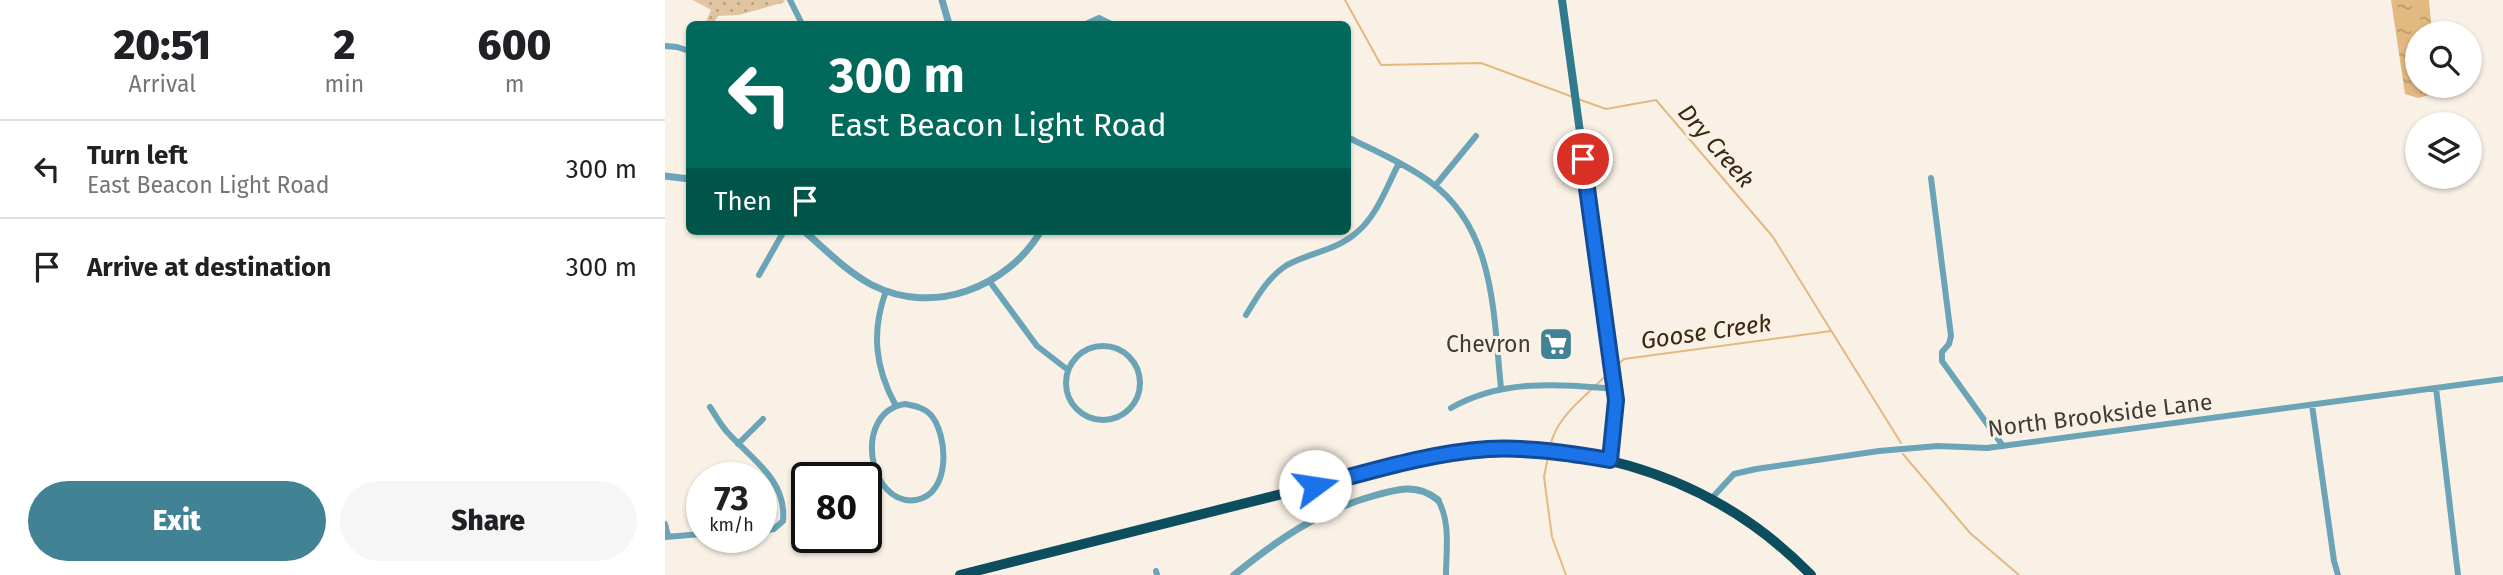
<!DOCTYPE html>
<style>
body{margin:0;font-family:"Fira Sans",sans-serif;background:#f6f6f6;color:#202124;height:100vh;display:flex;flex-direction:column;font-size:26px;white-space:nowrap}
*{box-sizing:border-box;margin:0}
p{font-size:23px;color:#757577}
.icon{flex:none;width:38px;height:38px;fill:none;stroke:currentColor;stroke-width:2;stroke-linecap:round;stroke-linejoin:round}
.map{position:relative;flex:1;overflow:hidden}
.side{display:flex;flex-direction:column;background:#fff;width:665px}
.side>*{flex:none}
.hud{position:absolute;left:21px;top:21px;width:665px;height:214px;border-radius:10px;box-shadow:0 2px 5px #0004;background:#00695c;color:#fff;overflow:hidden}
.controls{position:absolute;left:1740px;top:21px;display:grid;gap:14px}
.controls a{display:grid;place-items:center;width:77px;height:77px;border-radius:50%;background:#fff;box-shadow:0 2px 5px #0004;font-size:35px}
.speed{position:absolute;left:21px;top:462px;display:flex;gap:14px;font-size:35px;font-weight:700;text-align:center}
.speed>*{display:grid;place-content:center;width:91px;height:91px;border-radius:50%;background:#fff;box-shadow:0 2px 5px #0004;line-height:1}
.speed small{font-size:18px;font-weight:400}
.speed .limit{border:4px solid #111;border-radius:10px;background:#fff;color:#111}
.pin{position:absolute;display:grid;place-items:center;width:60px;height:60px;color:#fff;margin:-30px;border:4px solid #fff;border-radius:50%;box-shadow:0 2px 7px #0007}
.me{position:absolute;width:77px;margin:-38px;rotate:76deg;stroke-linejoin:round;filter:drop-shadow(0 0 5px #0008)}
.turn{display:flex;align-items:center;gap:24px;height:147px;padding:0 28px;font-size:32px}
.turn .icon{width:91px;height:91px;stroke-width:2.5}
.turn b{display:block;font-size:49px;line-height:60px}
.then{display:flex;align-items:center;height:66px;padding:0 28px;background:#0003;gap:14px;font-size:26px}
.eta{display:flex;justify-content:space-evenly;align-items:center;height:119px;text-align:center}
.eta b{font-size:42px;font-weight:800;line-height:49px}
.action{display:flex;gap:14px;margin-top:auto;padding:14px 28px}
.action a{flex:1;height:80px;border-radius:42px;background:#428295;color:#fff;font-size:28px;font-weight:800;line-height:80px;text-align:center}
.action a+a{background:#f6f6f6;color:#202124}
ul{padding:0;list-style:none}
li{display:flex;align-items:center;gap:21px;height:98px;padding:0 28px;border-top:2px solid #e0e0e0}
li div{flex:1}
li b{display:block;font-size:26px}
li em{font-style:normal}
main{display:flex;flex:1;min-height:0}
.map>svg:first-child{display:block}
</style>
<main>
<section class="side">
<div class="eta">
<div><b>20:51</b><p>Arrival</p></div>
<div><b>2</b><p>min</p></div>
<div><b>600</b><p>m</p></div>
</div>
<ul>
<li><svg class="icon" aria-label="left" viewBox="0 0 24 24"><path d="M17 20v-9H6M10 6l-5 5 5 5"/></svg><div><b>Turn left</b><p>East Beacon Light Road</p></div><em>300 m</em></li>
<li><svg class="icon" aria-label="arrive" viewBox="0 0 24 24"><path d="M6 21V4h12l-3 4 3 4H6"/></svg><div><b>Arrive at destination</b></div><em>300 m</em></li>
</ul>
<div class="action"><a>Exit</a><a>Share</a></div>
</section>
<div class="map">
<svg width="1838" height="575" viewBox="0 0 1838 575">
<defs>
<pattern id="park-dots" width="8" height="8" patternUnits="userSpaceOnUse" patternTransform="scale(1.75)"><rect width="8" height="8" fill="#e1c5a1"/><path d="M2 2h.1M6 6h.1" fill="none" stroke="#b8a184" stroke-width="1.8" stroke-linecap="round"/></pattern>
<pattern id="water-ripples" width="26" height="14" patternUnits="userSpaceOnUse" patternTransform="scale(1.75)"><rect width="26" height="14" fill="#e3b982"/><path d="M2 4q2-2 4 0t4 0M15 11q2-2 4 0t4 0" fill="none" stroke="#b9986b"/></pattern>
</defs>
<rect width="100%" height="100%" fill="#faf1e6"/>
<path fill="url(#park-dots)" d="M28,0H119L120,2L74,15L53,16L48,24H40L46,10Z"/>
<path fill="url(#water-ripples)" d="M1726,0H1764L1767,33H1752V86H1771L1768,94L1753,98L1740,94Z"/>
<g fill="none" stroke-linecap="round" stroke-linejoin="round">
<path stroke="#e3b982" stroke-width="2" d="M680,0L716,65L816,63L908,97
M913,99L941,109L991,100L1108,237L1236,443
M949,368L959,359L1166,331
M931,385L945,372
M885,448C889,423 909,406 927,389
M1238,454L1305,533L1354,575
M883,457L879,477L887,537L901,575"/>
<path stroke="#6aa4b6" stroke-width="6" d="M125,0L137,24
M360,24H388
M421,24L434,18L446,24
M0,46L12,47L24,51
M682,137C710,151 739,163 764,181C831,229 828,314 836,388
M1266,178L1286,336L1284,344L1277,352V361L1338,446
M770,186L811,136
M94,275L119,231
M325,282L372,346L403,370
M221,291C206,332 210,368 231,406
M581,315C592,297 603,277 622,265C644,253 672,250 691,233C712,216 722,186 734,163
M401 383a37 37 0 1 1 74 0a37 37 0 1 1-74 0Z
M1771,388L1793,575
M240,404C249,406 258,407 265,414C283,433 287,494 251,500C203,507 187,412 240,404Z
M1647,405L1669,561L1673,575
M45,407C51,416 56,426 64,434C88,460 122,481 118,521L109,529L96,531
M786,408C837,379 893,384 950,389
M73,444L98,419
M1046,499L1069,474L1091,469L1214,451L1273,446L1322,448L1838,379
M773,500C786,523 781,550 781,575
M0,524L3,536
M0,537L37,534
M491,571L492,575"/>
<path stroke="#6aa4b6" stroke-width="7" d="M277,0L284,24
M0,176L24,179
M139,231C160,249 182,272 207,285C268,316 342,288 376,231
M569,575C612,540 654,511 708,496C732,489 753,483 773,500"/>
<path stroke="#2f7a8f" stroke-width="8" d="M897,0L950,389L951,413L945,460"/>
<path stroke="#0c4e5e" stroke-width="10" d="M295,575L752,460C895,428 1043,469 1146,575"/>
</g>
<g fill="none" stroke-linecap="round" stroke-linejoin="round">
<g stroke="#114b97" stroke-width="18">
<path id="route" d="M650,486C707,471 764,453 823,449C864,447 904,453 945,460L951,400L918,159"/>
</g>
<use href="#route" stroke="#1a73e8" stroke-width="12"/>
</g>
<defs>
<g id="supermarket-square" transform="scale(1.75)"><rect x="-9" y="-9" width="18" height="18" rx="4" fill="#428295" stroke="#faf1e6"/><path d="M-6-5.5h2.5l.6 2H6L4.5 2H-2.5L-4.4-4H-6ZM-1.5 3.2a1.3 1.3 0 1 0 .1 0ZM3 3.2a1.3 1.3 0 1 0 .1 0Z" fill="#fff"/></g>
</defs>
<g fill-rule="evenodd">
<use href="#supermarket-square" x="891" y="344"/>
</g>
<g text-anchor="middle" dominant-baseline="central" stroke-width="6" stroke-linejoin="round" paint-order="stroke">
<g font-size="23" fill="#3f3c37" stroke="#faf1e6" text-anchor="end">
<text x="866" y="344">Chevron</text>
</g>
<g font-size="23" fill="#3f3c37" stroke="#faf1e6">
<text transform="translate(1435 415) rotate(-7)">North Brookside Lane</text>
</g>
<g font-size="24" font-style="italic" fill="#3a280f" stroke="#faf1e6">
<text transform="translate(1051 146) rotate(49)">Dry Creek</text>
<text transform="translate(1041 332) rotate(-8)">Goose Creek</text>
</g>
</g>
</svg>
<div class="controls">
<a><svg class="icon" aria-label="search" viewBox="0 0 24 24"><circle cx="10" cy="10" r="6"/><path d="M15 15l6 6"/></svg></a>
<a><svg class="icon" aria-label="layers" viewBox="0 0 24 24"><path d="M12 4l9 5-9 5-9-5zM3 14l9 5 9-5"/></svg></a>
</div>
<div class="speed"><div>73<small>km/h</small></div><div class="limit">80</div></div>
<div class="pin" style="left:918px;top:159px;background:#d93025"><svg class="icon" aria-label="arrive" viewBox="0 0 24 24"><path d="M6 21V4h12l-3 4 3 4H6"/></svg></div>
<svg class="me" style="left:650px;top:486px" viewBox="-20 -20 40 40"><circle r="19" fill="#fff"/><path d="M0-13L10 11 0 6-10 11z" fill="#1a73e8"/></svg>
<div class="hud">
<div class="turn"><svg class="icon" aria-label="left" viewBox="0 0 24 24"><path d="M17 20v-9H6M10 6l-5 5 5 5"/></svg><div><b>300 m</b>East Beacon Light Road</div></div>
<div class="then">Then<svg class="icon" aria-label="arrive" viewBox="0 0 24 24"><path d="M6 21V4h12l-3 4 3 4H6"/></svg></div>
</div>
</div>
</main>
